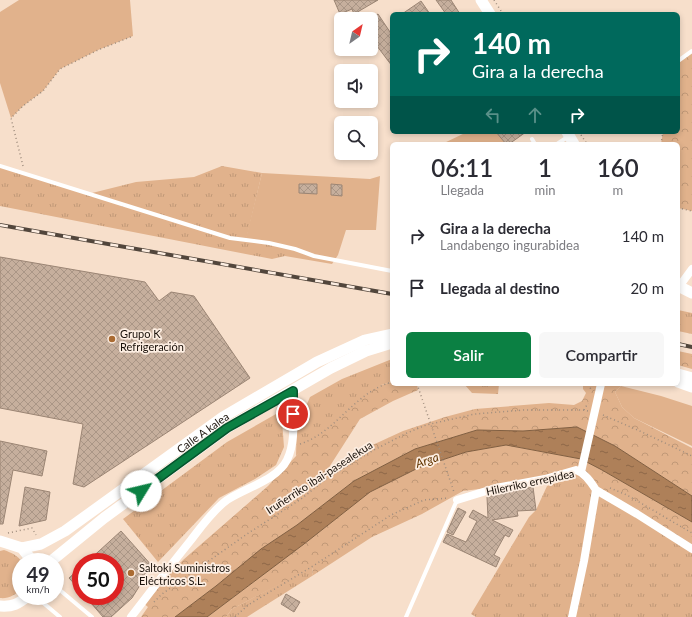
<!DOCTYPE html>
<html lang="es">
<meta charset="utf-8">
<style>
body{margin:0;font-family:Lato,sans-serif;background:#f7f7f7;color:#2b2b33;height:100vh;display:flex;flex-direction:column;font-size:15px;white-space:nowrap}
*{box-sizing:border-box;margin:0}
p{font-size:13px;color:#7c7c81}
.icon{flex:none;width:22px;height:22px;fill:none;stroke:currentColor;stroke-width:2;stroke-linecap:round;stroke-linejoin:round}
.map{position:relative;flex:1;overflow:hidden}
.panel{position:absolute;left:390px;top:142px;width:290px;height:244px;display:flex;flex-direction:column;background:#fff;border-radius:6px;box-shadow:0 2px 6px #0003}
.panel>*{flex:none}
.hud{position:absolute;left:390px;top:12px;width:290px;height:122px;border-radius:6px;box-shadow:0 2px 6px #0003;background:#00695c;color:#fff;overflow:hidden}
.needle{width:26px;rotate:34deg}
.tools{position:absolute;left:334px;top:12px;display:grid;gap:8px}
.tools a{display:grid;place-items:center;width:44px;height:44px;border-radius:6px;background:#fff;box-shadow:0 2px 6px #0003;font-size:20px}
.speed{position:absolute;left:12px;top:553px;display:flex;gap:8px;font-size:20px;font-weight:700;text-align:center}
.speed>*{display:grid;place-content:center;width:52px;height:52px;border-radius:50%;background:#fff;box-shadow:0 2px 6px #0003;line-height:1}
.speed small{font-size:10px;font-weight:400}
.speed .limit{border:6px solid #d22;background:#fff;color:#111}
.pin{position:absolute;display:grid;place-items:center;width:34px;height:34px;color:#fff;margin:-17px;border:2px solid #fff;border-radius:50%;box-shadow:0 1px 4px #0007}
.me{position:absolute;width:44px;margin:-22px;rotate:54deg;stroke-linejoin:round;filter:drop-shadow(0 0 3px #0008)}
.turn{display:flex;align-items:center;gap:14px;height:84px;padding:0 16px;font-size:18px}
.turn .icon{width:52px;height:52px;stroke-width:2.5}
.turn b{display:block;font-size:28px;line-height:34px}
.lanes{display:flex;align-items:center;height:38px;padding:0 16px;background:#0003;justify-content:center;gap:20px;direction:ltr}
.lanes .off{opacity:.35}
.eta{display:flex;justify-content:space-evenly;align-items:center;height:68px;text-align:center}
.eta b{font-size:24px;font-weight:600;line-height:28px}
.primary-button{display:flex;gap:8px;margin-top:auto;padding:8px 16px}
.primary-button a{flex:1;height:46px;border-radius:6px;background:#0b8043;color:#fff;font-size:16px;font-weight:600;line-height:46px;text-align:center}
.primary-button a+a{background:#f7f7f7;color:#2b2b33}
ul{padding:0;list-style:none}
li{display:flex;align-items:center;gap:12px;height:52px;padding:0 16px}
li div{flex:1}
li b{display:block;font-size:15px}
li em{font-style:normal}
.map>svg:first-child{display:block}
</style>
<div class="map">
<svg width="692" height="617" viewBox="0 0 692 617">
<defs>
<pattern id="grass-tufts" width="24" height="20" patternUnits="userSpaceOnUse"><rect width="24" height="20" fill="#e1b28c"/><path d="M3 7l-1-3M5 7V3M7 7l1-3M15 17l-1-3M17 17v-4M19 17l1-3" fill="none" stroke="#c09877"/></pattern>
<pattern id="forest-crowns" width="20" height="18" patternUnits="userSpaceOnUse"><rect width="20" height="18" fill="#e1b28c"/><path d="M2 6a3 3 0 1 1 6 0M12 15a3 3 0 1 1 6 0" fill="none" stroke="#c09877"/></pattern>
<pattern id="water-ripples" width="26" height="14" patternUnits="userSpaceOnUse"><rect width="26" height="14" fill="#ae8059"/><path d="M2 4q2-2 4 0t4 0M15 11q2-2 4 0t4 0" fill="none" stroke="#8d6748"/></pattern>
<pattern id="building-cross-hatch" width="8" height="8" patternUnits="userSpaceOnUse"><rect width="8" height="8" fill="#c6af9d"/><path d="M0 0l8 8M0 8l8-8" fill="none" stroke="#aa9686"/></pattern>
</defs>
<rect width="100%" height="100%" fill="#f7dfcb"/>
<path fill="url(#grass-tufts)" d="M0,166L88,194L136,182L194,177L222,166L262,173L246,240L285,247V256L272,259L0,206Z
M678,310L692,313V334L678,331Z
M392,359V382L381,385L296,456L297,421L300,420L310,397L342,379Z
M464,384H499L498,394L472,393Z
M276,414L282,421L284,447L276,465L255,479L219,498L158,562L123,519L227,442Z
M577,477L692,552V617H476L471,614L529,517L536,510L547,486Z
M4,550C12,553 17,555 22,562H21V589C16,595 8,599 0,598V551Z
M313,566L312,576L247,617H226L232,609Z"/>
<path fill="url(#forest-crowns)" d="M692,51V211L678,208V144H661L663,132H678V61Z
M678,351L692,354V369L678,365Z
M392,382V384H417L418,390L393,401L360,419L328,469L329,472L366,448L403,431L445,417L475,409L549,403L574,405L582,401L586,393L583,389V384L621,386L615,392L622,407L634,418L692,448V496L615,446L577,427L523,431L477,430L415,449L354,481L297,525L261,549L216,586L175,617H141L148,607L142,602L149,593L183,560L268,486L311,440L361,397L381,385Z
M506,445L581,459L602,470L692,522V549L596,490L577,477L463,491L422,514L372,537L312,576L313,567L232,609L226,617H207L304,544L370,492L418,468L466,452Z"/>
<path fill="#e1b28c" d="M19,0H130L133,36L98,50L60,69L43,91L23,106L11,118L0,83V12Z
M467,132H496L506,144H442Z
M262,173L370,179L380,176L376,230H346L338,255L332,264L285,256V247L272,242H245Z
M621,386L661,396L692,406V446L634,418L622,407L615,392Z"/>
<path fill="url(#water-ripples)" stroke="#815f41" d="M577,427L615,446L692,496V522L602,470L581,459L506,445L466,452L418,468L370,492L304,544L207,617H175L216,586L261,549L297,525L354,481L415,449L477,430L523,431Z"/>
<path fill="url(#building-cross-hatch)" stroke="#9b8574" d="M334,0H378L354,14L352,9L340,14Z
M436,0H451L460,14H446Z
M421,1L430,14H402Z
M378,14L392,35V66L371,38V18Z
M496,132H526L509,144H506Z
M299,184H317V194L299,193Z
M331,184L342,185V196L331,195Z
M0,257L145,282L159,301L171,292L194,296L250,378L84,487L73,484L83,424L0,408Z
M0,441L47,451L42,476L13,470L3,524H0Z
M25,487L50,492L46,520L19,526Z
M533,487L536,510L517,511L518,516L492,520L513,530L509,537L505,535L494,555L500,558L496,567L443,542L447,534L466,542L477,521L469,517L473,510L488,518L487,497Z
M458,508L466,512L453,535L447,532Z
M121,531L153,567L139,579L142,582L132,598L111,617H103L85,596H115V562H87Z
M81,567V591L69,578Z
M286,594L300,602L294,612L281,604Z"/>
<g fill="none" stroke-linecap="round" stroke-linejoin="round">
<path stroke="#9f8d7e" stroke-width="1.5" stroke-dasharray="1 3" stroke-linecap="butt" d="M494,0L503,14
M581,135L587,144
M661,144L663,132
M23,166L11,118L23,106L43,91L60,69L98,50L133,36
M678,208L692,211
M417,384L454,492
M589,384L591,390
M584,410L588,403
M603,415L642,432L692,456
M300,444C337,432 353,393 392,382
M610,488L627,495L692,533
M8,533L32,528L36,535
M55,572L59,568
M154,602L162,594L247,534L301,499L326,479L372,451L407,433L426,425L475,414L524,410H583L588,411
M235,617L248,605L313,566L391,515L424,500L449,498"/>
<path stroke="#fff" stroke-width="4" d="M678,61L692,51
M532,139L535,144
M557,144L569,136
M0,166L230,238L269,243L295,249L314,256L392,271
M55,586L92,617
M35,596L60,617
M406,617L457,500"/>
<path stroke="#fff" stroke-width="8" d="M678,288L692,269
M581,472L601,384
M457,500L496,488L545,479L576,470C585,473 591,482 596,490L637,514L692,549
M131,617C151,591 170,566 191,540C201,527 213,510 227,500C245,488 277,480 287,460C297,440 292,413 293,391
M572,617L584,561L596,490"/>
<g stroke="#fff" stroke-width="11">
<path d="M481,0L490,14"/>
<path d="M567,132L574,144"/>
<path d="M678,286L692,293"/>
<path d="M678,374L692,378"/>
<path d="M678,382L692,387"/>
<path d="M0,541L22,548L33,562"/>
<path id="s1" d="M22,548L41,544L65,531L223,417L317,362L365,340L392,334"/>
<path d="M50,562L104,518L227,428L331,368L366,351L392,343"/>
<path d="M0,606C13,607 18,604 28,596"/>
</g>
<g stroke="#52463c" stroke-width="4">
<path id="rail" d="M0,225L392,294
M678,344L692,347"/>
</g>
<use href="#rail" stroke="#fdeee2" stroke-width="2.5" stroke-dasharray="8" stroke-linecap="butt"/>
</g>
<g fill="none" stroke-linecap="round" stroke-linejoin="round">
<g stroke="#07532c" stroke-width="10">
<path id="route" d="M141,491L227,428L293,391V414"/>
</g>
<use href="#route" stroke="#0b8043" stroke-width="7"/>
</g>
<g fill="#aa6b32" stroke="#fdeee2" stroke-width="1.5">
<circle cx="112" cy="339" r="4"/>
<circle cx="131" cy="573" r="4"/>
</g>
<g text-anchor="middle" dominant-baseline="central" stroke-width="3.5" stroke-linejoin="round" paint-order="stroke">
<g font-size="11" fill="#19110a" stroke="#fdeee2" text-anchor="start">
<text x="120" y="333">Grupo K<tspan x="120" dy="13">Refrigeración</tspan></text>
<text x="139" y="567">Saltoki Suministros<tspan x="139" dy="13">Eléctricos S.L.</tspan></text>
</g>
<g font-size="11" fill="#19110a" stroke="#fdeee2">
<text stroke="none"><textPath href="#s1" startOffset="216">Calle A kalea</textPath></text>
<text transform="translate(319 477) rotate(-33)">Iruñerriko ibai-pasealekua</text>
<text transform="translate(530 482) rotate(-12)">Hilerriko errepidea</text>
</g>
<g font-size="12" font-style="italic" fill="#613401" stroke="#fdeee2">
<text transform="translate(427 460) rotate(-18)">Arga</text>
</g>
</g>
</svg>
<div class="tools">
<a><svg class="needle" viewBox="-14 -14 28 28"><path d="M0-13l5 13h-10z" fill="#e53935"/><path d="M0 13l5-13h-10z" fill="#7c7c81"/></svg></a>
<a><svg class="icon" aria-label="sound" viewBox="0 0 24 24"><path d="M4 9h4l5-4v14l-5-4H4zM17 9q2 3 0 6"/></svg></a>
<a><svg class="icon" aria-label="search" viewBox="0 0 24 24"><circle cx="10" cy="10" r="6"/><path d="M15 15l6 6"/></svg></a>
</div>
<div class="speed"><div>49<small>km/h</small></div><div class="limit">50</div></div>
<div class="pin" style="left:293px;top:414px;background:#d93025"><svg class="icon" aria-label="arrive" viewBox="0 0 24 24"><path d="M6 21V4h12l-3 4 3 4H6"/></svg></div>
<svg class="me" style="left:141px;top:491px" viewBox="-20 -20 40 40"><circle r="19" fill="#fff"/><path d="M0-13L10 11 0 6-10 11z" fill="#0b8043"/></svg>
<div class="hud">
<div class="turn"><svg class="icon" aria-label="right" viewBox="0 0 24 24"><path d="M7 20v-9h11M14 6l5 5-5 5"/></svg><div><b>140 m</b>Gira a la derecha</div></div>
<div class="lanes"><svg class="icon off" aria-label="left" viewBox="0 0 24 24"><path d="M17 20v-9H6M10 6l-5 5 5 5"/></svg><svg class="icon off" aria-label="ahead" viewBox="0 0 24 24"><path d="M12 20V5M6 11l6-6 6 6"/></svg><svg class="icon" aria-label="right" viewBox="0 0 24 24"><path d="M7 20v-9h11M14 6l5 5-5 5"/></svg></div>
</div>
<section class="panel">
<div class="eta">
<div><b>06:11</b><p>Llegada</p></div>
<div><b>1</b><p>min</p></div>
<div><b>160</b><p>m</p></div>
</div>
<ul>
<li><svg class="icon" aria-label="right" viewBox="0 0 24 24"><path d="M7 20v-9h11M14 6l5 5-5 5"/></svg><div><b>Gira a la derecha</b><p>Landabengo ingurabidea</p></div><em>140 m</em></li>
<li><svg class="icon" aria-label="arrive" viewBox="0 0 24 24"><path d="M6 21V4h12l-3 4 3 4H6"/></svg><div><b>Llegada al destino</b></div><em>20 m</em></li>
</ul>
<div class="primary-button"><a>Salir</a><a>Compartir</a></div>
</section>
</div>
